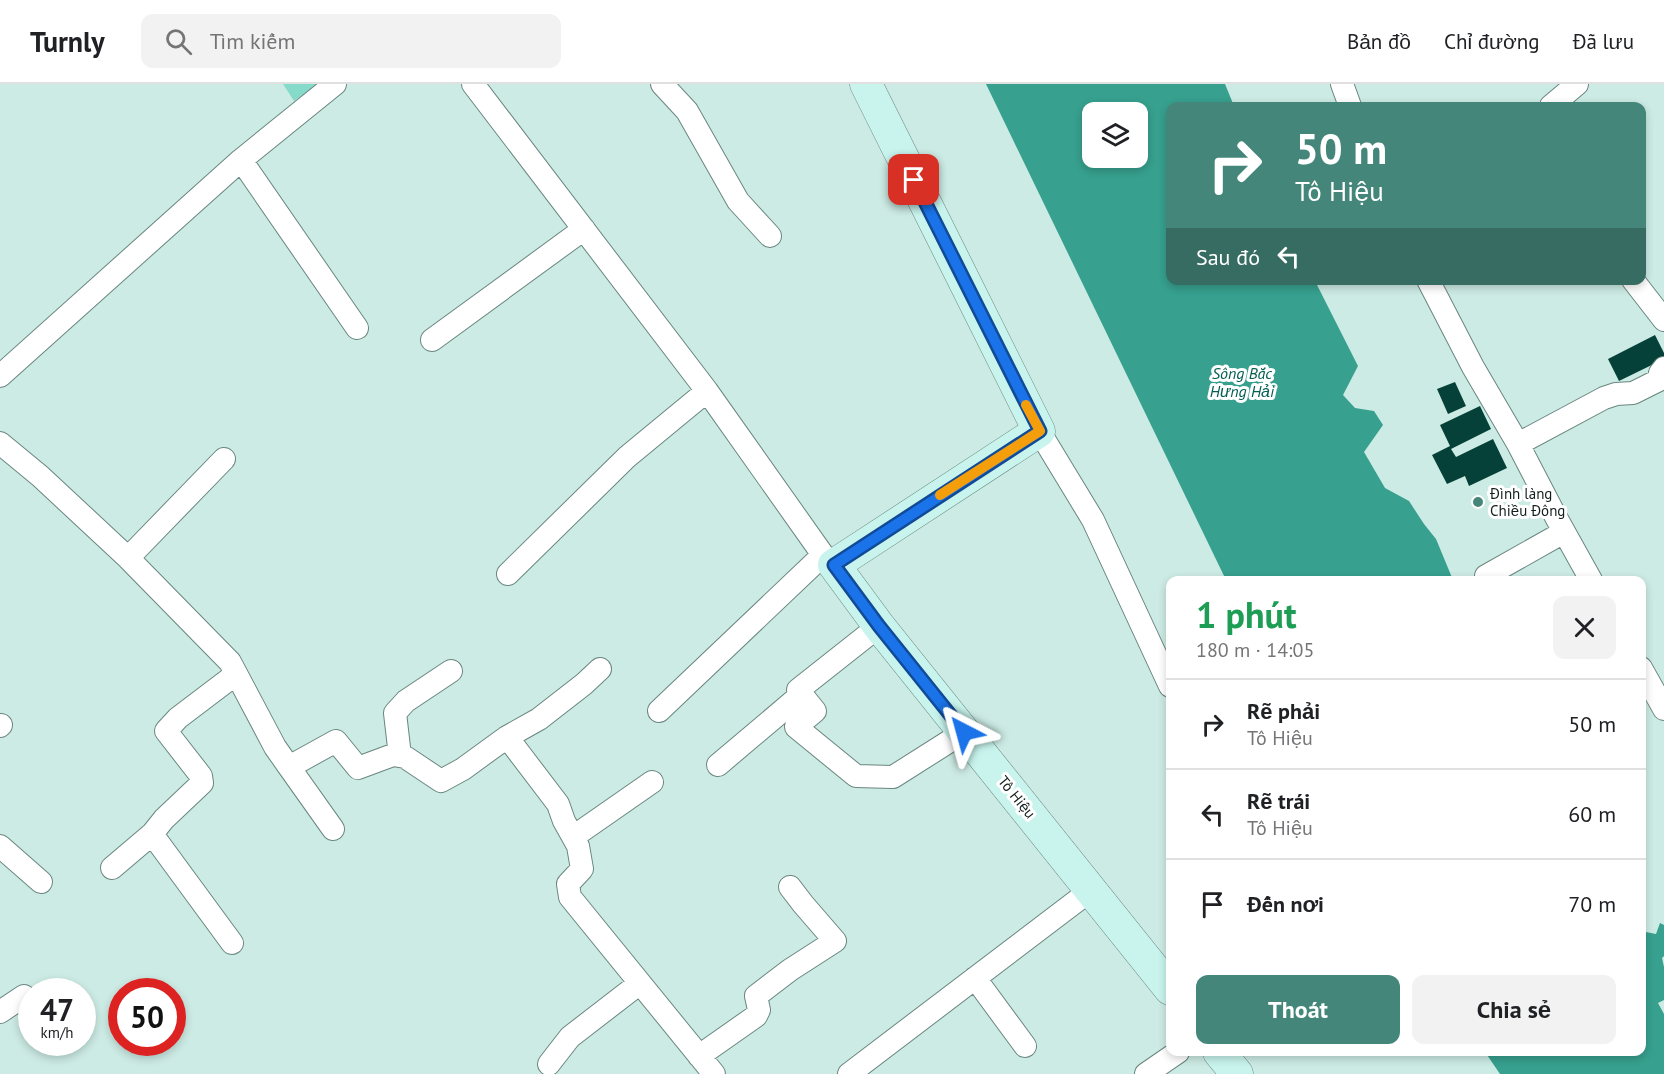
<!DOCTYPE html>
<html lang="vi">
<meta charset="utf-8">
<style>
body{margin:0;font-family:"PT Sans",sans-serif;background:#f2f2f2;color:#202124;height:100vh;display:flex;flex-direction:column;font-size:22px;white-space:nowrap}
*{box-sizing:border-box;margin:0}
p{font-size:20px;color:#757577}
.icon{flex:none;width:33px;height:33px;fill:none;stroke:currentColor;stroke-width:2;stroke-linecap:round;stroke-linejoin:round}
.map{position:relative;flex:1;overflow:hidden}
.sheet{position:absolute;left:1166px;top:492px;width:480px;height:480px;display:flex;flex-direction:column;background:#fff;border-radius:12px;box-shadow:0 3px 9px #0003}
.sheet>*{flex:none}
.banner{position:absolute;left:1166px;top:18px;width:480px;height:183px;border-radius:12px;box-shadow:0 3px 9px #0003;background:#44877a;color:#fff;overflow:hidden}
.buttons{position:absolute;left:1082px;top:18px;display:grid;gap:12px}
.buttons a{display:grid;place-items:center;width:66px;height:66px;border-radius:12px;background:#fff;box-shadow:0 3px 9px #0003;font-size:30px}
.speed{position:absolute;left:18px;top:894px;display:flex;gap:12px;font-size:30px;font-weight:700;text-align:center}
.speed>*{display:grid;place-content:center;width:78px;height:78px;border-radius:50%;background:#fff;box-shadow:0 3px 9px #0003;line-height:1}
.speed small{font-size:15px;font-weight:400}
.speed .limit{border:9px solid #d22;background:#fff;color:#111}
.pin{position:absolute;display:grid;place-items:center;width:51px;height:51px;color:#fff;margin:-26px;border-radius:12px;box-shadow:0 3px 9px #0006}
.me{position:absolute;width:66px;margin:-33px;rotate:321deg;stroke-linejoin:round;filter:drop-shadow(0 0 4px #0008)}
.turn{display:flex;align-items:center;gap:21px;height:126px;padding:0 30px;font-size:27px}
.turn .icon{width:78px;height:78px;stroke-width:2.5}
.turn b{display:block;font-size:42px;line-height:51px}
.then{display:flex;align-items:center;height:57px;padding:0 30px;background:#0003;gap:12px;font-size:22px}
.round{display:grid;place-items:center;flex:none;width:63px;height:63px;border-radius:12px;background:#f2f2f2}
.overview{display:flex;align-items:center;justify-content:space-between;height:102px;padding:0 30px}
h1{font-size:36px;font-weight:700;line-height:45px;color:#1e9e55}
.button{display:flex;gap:12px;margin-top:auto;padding:12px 30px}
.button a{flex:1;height:69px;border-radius:12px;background:#44877a;color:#fff;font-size:24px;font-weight:700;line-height:69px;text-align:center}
.button a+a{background:#f2f2f2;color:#202124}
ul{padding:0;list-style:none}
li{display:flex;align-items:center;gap:18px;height:90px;padding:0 30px;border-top:2px solid #e0e0e0}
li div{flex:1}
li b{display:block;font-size:22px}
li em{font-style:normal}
header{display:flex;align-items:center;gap:36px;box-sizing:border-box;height:84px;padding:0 30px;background:#fff;border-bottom:2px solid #e0e0e0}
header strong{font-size:28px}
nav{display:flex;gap:33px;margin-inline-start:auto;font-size:21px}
.search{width:420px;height:54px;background:#f2f2f2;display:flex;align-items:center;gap:15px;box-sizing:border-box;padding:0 21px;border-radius:12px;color:#757577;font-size:22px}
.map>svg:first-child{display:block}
</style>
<header>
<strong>Turnly</strong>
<div class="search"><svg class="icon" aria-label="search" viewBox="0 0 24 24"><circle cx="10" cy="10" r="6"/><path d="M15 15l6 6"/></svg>Tìm kiếm</div>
<nav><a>Bản đồ</a><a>Chỉ đường</a><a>Đã lưu</a></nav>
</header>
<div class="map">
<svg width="1664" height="990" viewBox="0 0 1664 990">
<rect width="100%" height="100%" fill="#ccebe4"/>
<path fill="#86dac9" d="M283,0H318L294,17Z"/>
<path fill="#37a08e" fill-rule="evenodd" d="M986,0H1225L1234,22H1170V196L1315,197L1358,282L1343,311L1355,324L1374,327L1383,341L1364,368L1385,404L1409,417L1424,440L1436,455L1453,496H1226ZM1092,28H1137V74H1092Z
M1660,839L1664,841V872L1662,874L1664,883V916L1658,919L1664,930V990H1500L1485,968H1641V847L1656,850Z"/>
<path fill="#054138" d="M1655,251L1664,269V275L1619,297L1608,275Z
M1455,298L1466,322L1448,330L1437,305Z
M1480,322L1491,345L1451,365L1456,373L1493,355L1507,384L1469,402L1465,392L1447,400L1432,371L1450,362L1440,341Z"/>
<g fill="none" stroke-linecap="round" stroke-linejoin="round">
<g stroke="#69867f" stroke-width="24">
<path id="street" d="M473,0L707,307L823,471L834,481
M662,0L687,27L738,117L770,152
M1342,0L1350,22
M1551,22L1577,0
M241,76L357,244
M1428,196L1473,283L1518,360L1557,435L1591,496
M1633,196L1664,236
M432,256L584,145
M0,292L241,76L335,0
M1039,347L1093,436L1170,602
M0,359L40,392L128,474L230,578L275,663L289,683L336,657L358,684L393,671L405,673L441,697L463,685L507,653L558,720L564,737L578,762L582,785L568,800L570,813L714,990
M1518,360L1604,314L1616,310L1633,309L1659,296L1660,289L1664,284
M128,474L224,375
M508,490L627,373L707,307
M1486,492L1564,448
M879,542L798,606L815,627L796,643L856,692L893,693L964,648
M1641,584L1664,625
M659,627L823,471
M0,642L1,641
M507,653L539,635L584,600L600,585
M400,672L395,629L406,617L451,587
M718,681L802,610
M289,683L333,745
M573,753L652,698
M0,762L41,798
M112,784L152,750
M232,859L152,750L164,735L202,699L201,692L166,647L178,634L236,590
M975,894L1025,962
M0,928L24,912
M699,972L756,932L759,926L756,912L790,886L835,857L803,820L790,803
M549,980L570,953L640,899
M849,990L1091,806
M1146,990L1178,968"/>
</g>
<g stroke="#69867f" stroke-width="33">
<path id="secondary" d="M866,0L1039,347L834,481L879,542L1170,905
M1219,968L1237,990"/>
</g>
<use href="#street" stroke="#fff" stroke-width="22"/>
<use href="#secondary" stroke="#c8f4ed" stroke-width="32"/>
</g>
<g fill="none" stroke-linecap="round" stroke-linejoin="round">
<g stroke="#114b97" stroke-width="15">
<path id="route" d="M914,96L1040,347L834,481L879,542L964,648"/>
</g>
<use href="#route" stroke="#1a73e8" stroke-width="10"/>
<path stroke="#f59e0b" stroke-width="10" d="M940,411L1040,347L1026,321"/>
</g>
<circle fill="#44877a" stroke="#fff" stroke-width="2" cx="1478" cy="418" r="6"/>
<g text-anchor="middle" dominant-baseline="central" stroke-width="6" stroke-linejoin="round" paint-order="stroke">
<g font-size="15" fill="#131f1c" stroke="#fff" text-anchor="start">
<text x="1490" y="409">Đình làng<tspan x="1490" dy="17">Chiều Đông</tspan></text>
</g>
<g font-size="15" fill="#131f1c" stroke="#fff">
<text transform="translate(1017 713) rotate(51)">Tô Hiệu</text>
</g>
<g font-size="16" font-style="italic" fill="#035d51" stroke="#fff">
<text x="1242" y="289">Sông Bắc<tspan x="1242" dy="18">Hưng Hải</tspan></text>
</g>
</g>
</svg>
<div class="buttons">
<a><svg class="icon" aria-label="layers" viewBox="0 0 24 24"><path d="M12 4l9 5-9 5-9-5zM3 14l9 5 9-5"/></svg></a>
</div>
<div class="speed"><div>47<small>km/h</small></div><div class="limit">50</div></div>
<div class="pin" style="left:914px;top:96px;background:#d93025"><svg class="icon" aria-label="arrive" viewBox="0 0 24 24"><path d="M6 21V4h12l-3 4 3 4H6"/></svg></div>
<svg class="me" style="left:964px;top:648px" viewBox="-20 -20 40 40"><path d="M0-17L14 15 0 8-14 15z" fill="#1a73e8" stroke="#fff" stroke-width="4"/></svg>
<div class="banner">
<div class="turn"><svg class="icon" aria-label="right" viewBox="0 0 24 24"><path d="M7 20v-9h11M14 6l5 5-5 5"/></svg><div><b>50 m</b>Tô Hiệu</div></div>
<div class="then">Sau đó<svg class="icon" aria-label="left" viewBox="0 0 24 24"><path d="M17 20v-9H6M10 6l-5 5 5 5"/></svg></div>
</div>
<section class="sheet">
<div class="overview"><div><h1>1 phút</h1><p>180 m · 14:05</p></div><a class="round"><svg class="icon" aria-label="close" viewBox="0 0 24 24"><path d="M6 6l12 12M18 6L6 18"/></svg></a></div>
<ul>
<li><svg class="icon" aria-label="right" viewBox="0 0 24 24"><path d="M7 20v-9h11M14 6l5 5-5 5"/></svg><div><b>Rẽ phải</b><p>Tô Hiệu</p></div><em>50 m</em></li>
<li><svg class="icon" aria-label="left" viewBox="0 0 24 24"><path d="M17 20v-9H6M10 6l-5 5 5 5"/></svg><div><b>Rẽ trái</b><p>Tô Hiệu</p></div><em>60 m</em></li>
<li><svg class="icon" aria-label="arrive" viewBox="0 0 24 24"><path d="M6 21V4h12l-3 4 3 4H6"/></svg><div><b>Đến nơi</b></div><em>70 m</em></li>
</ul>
<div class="button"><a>Thoát</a><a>Chia sẻ</a></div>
</section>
</div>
